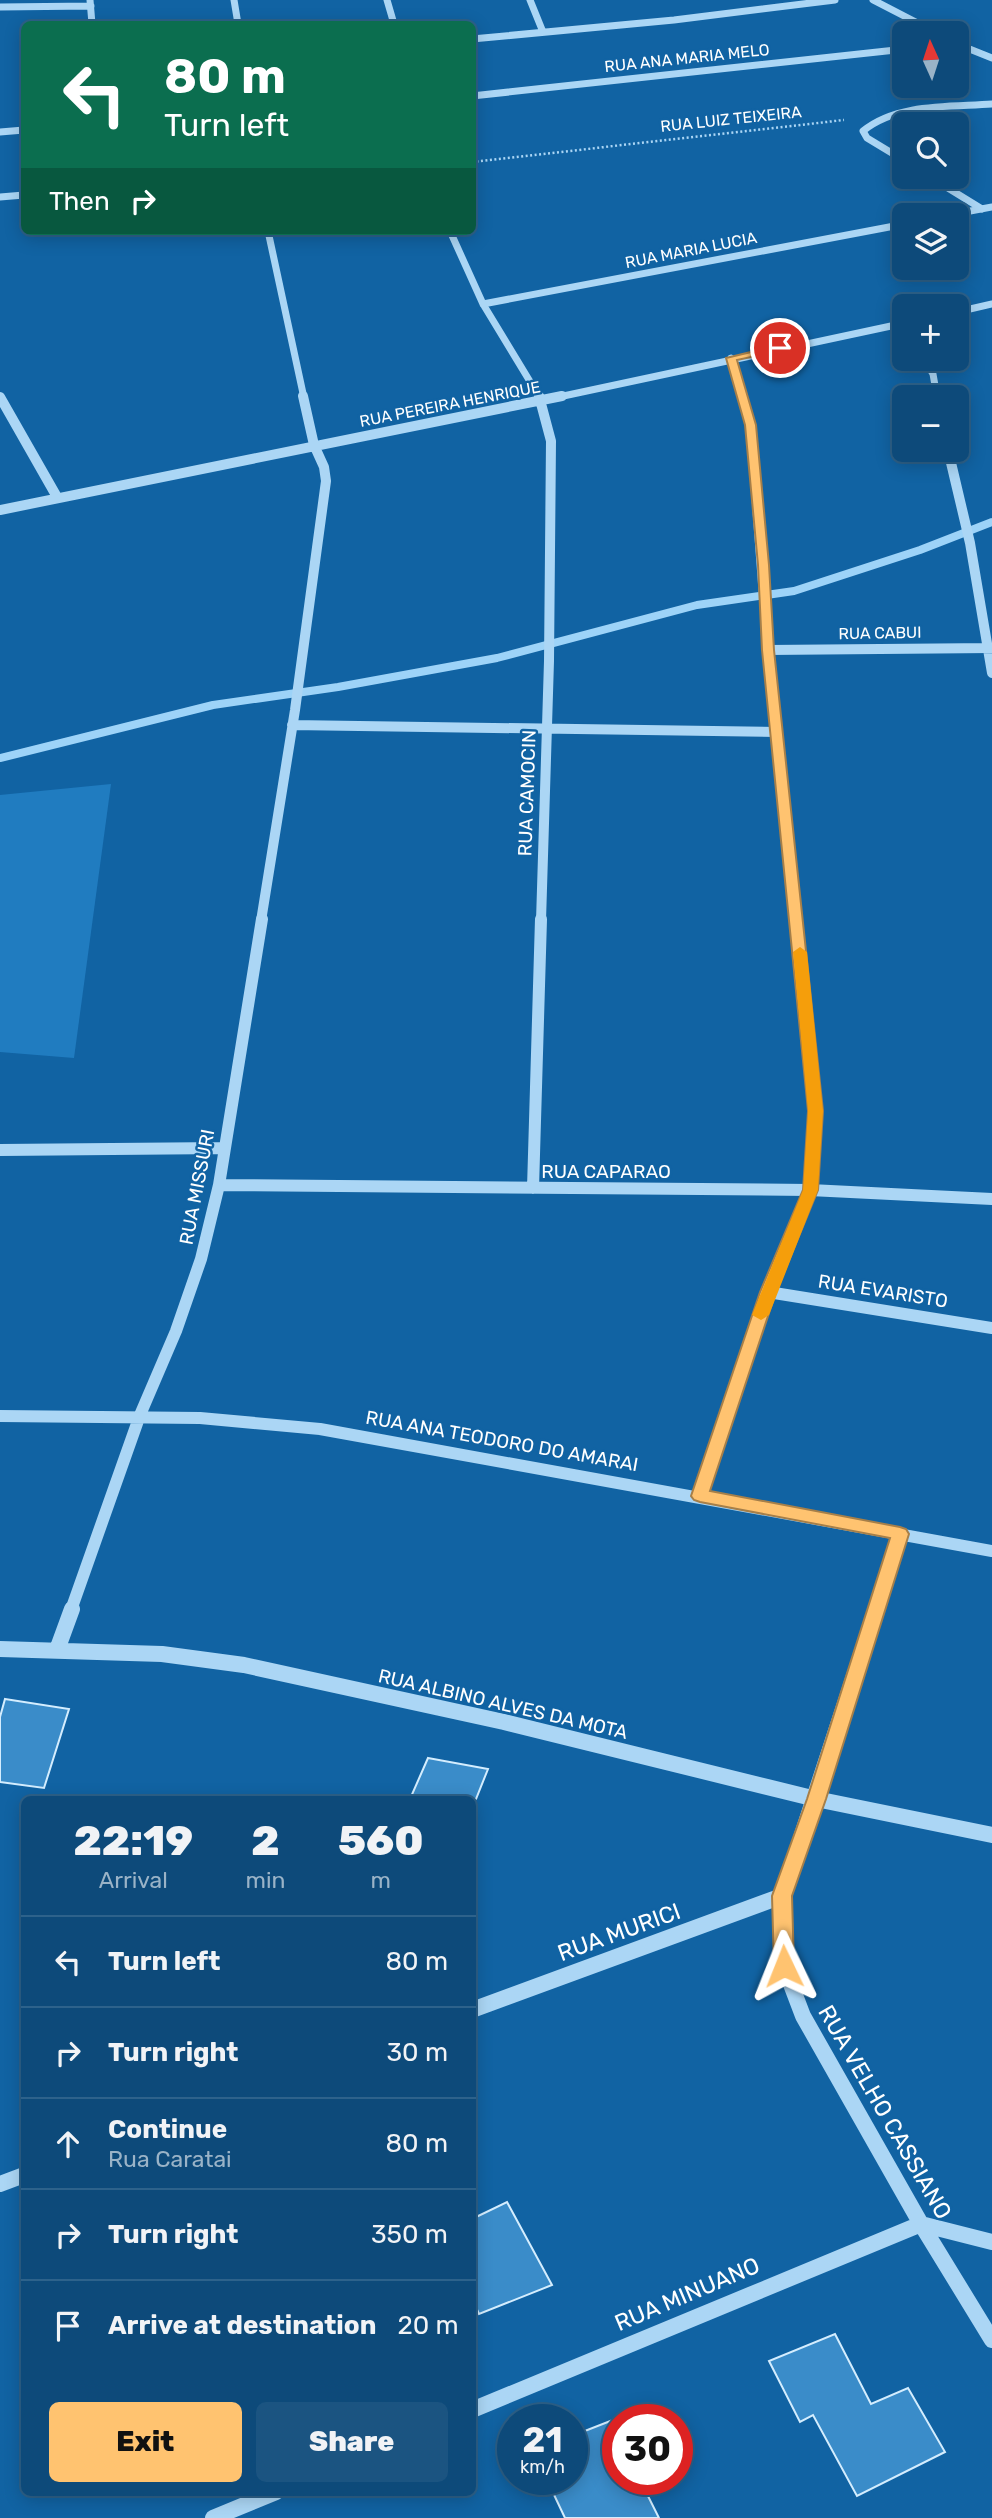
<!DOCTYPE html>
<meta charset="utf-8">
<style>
body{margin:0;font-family:Rubik,sans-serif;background:#1b5481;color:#f1f3f6;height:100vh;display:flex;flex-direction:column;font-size:26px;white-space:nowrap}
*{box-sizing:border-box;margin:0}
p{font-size:23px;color:#9ab3c7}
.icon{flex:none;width:38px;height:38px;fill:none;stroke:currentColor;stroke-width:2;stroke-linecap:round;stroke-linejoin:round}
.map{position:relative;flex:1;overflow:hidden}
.drawer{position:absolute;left:21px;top:1796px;width:455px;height:700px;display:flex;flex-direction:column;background:#0d4a7a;border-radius:10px;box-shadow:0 4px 18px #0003,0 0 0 2px #2d628b}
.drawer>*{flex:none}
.guide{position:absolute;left:21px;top:21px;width:455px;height:214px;border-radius:10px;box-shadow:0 4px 18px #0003,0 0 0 2px #2d628b;background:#0b6e4f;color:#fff;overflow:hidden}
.needle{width:46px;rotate:357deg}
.tools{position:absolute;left:892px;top:21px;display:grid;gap:14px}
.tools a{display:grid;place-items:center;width:77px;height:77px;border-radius:10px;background:#0d4a7a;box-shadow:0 4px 18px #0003,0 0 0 2px #2d628b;font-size:35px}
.speed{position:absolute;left:497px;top:2404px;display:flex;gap:14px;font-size:35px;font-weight:700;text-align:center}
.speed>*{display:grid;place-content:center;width:91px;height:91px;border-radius:50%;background:#0d4a7a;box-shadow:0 4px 18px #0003,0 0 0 2px #2d628b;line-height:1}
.speed small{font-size:18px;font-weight:400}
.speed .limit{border:10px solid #d22;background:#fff;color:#111}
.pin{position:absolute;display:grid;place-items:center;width:60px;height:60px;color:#fff;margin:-30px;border:4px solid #fff;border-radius:50%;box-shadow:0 2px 7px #0007}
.me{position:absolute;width:77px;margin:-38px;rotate:358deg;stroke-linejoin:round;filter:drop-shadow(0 0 5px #0008)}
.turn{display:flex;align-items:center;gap:24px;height:147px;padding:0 28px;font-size:32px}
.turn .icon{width:91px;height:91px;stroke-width:2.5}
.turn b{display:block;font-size:49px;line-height:60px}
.then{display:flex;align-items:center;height:66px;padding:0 28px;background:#0003;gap:14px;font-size:26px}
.eta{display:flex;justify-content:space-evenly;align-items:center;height:119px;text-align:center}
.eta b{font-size:42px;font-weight:800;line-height:49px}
.cta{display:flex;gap:14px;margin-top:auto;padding:14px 28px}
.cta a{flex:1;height:80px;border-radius:10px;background:#ffc370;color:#111;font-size:28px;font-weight:800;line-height:80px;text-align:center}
.cta a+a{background:#1b5481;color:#f1f3f6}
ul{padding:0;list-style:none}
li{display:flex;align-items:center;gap:21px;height:91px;padding:0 28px;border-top:2px solid #2d628b}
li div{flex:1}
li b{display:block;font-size:26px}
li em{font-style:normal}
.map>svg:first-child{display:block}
</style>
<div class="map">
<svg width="992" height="2518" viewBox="0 0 992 2518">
<rect width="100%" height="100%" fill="#1163a3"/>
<path fill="#207cc0" d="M111,784L74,1058L0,1052V795Z"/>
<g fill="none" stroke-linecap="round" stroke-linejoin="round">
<path stroke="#9dd3f8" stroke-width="8" d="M0,758L213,705L338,687L497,658L697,605L794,591L920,550L992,522"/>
</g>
<path fill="#3a8cc9" stroke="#d4edfe" stroke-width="2" d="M5,1699L69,1709L44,1788L0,1782V1717Z
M428,1758L488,1769L476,1799H410Z
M507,2202L552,2285L479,2314L472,2298V2219Z
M835,2334L871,2404L908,2388L945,2452L857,2496L813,2415L800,2422L769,2361Z
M618,2418V2480H640L659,2518H565L547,2480H572V2436Z"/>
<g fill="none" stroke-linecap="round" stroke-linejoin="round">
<path stroke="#abd6f5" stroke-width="2.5" stroke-dasharray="2 2.5" stroke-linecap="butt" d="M472,162L844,120"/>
<path stroke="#abd6f5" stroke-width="7" d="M90,0L92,24
M234,0L238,24
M387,0L394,24
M530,0L543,32
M873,0L937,33
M0,7L91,6
M472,39L674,20L835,0
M957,44L992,58
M472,96L905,49
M0,132L24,130
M905,161L867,138L863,131C897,103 951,107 992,104
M930,177L982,209
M0,197L24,195
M949,215L992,207
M268,231L304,398
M450,231L483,304L540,398
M483,304L905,224
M957,312L992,304
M731,358L743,398
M924,359L933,374L937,397
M554,398L905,323"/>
<path stroke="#abd6f5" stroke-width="10" d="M539,396L551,441L549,661L541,921
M742,396L751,425L768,650L796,921
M0,397L57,497
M948,450L970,543L992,673
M0,510L562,396
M768,650L992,648
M292,725L778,732
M261,921L295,710L326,481L324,467L314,445L303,396"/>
<path stroke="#abd6f5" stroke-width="12" d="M0,1150L224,1148
M219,1185L810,1190L992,1199
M533,1188L541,919
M768,1292L992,1328
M0,1416L200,1418L320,1429L992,1551
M700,1496L768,1292L810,1190L815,1111L795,919
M71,1610L140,1415L176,1331L201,1259L219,1185L262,919
M876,1610L900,1534"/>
<path stroke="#abd6f5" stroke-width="16" d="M876,1609L782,1896L784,1966L803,2016L921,2224L992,2340
M0,1649L162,1654L244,1665L504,1722L816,1799L992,1835
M57,1650L72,1609
M472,2010L782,1896
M0,2184L24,2175
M472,2410L921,2224L992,2242
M213,2518L276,2492"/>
</g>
<path fill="#ffc370" stroke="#a67f49" stroke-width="2" d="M780,345L786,348L784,350L737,360L756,425L769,565L774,650L823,1111L818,1190L776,1292L710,1491L900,1527L906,1529L909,1534L826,1799L792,1896L794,1966L791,1973L784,1975L777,1973L774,1966L772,1896L807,1799L890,1538L700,1502L694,1500L691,1496L760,1292L803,1190L808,1111L762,650L758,565L745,425L726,358Z"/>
<path fill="#f59e0b" d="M800,947L807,952L823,1111L818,1190L769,1315L761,1320L752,1315L803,1190L808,1111L793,952Z"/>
<g text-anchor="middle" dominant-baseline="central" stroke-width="5" stroke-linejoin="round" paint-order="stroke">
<g font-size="16" fill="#fff" stroke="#1163a3">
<text transform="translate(687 58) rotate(-6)">RUA ANA MARIA MELO</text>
<text transform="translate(731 119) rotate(-6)">RUA LUIZ TEIXEIRA</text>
<text transform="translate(691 250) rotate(-11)">RUA MARIA LUCIA</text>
<text transform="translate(450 404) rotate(-11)">RUA PEREIRA HENRIQUE</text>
<text transform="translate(880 633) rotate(-1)">RUA CABUI</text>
</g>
<g font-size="19" fill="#fff" stroke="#1163a3">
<text transform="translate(527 793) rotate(-88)">RUA CAMOCIN</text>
<text x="606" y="1171">RUA CAPARAO</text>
<text transform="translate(197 1187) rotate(-79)">RUA MISSURI</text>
<text transform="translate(883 1291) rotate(9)">RUA EVARISTO</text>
<text transform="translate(502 1441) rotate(10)">RUA ANA TEODORO DO AMARAI</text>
<text transform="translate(503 1704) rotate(13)">RUA ALBINO ALVES DA MOTA</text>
</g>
<g font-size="23" fill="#fff" stroke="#1163a3">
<text transform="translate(619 1932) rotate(-20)">RUA MURICI</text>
<text transform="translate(885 2112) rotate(60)">RUA VELHO CASSIANO</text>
<text transform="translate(687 2294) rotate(-23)">RUA MINUANO</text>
</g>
</g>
</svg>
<div class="tools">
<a><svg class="needle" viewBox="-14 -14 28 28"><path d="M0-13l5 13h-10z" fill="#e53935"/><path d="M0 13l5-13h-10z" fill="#9ab3c7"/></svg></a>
<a><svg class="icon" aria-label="search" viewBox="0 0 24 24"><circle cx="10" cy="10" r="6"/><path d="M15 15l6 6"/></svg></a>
<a><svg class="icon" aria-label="layers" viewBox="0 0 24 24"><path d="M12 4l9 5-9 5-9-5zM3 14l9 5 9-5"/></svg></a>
<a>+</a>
<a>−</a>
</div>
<div class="speed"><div>21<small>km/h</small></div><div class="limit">30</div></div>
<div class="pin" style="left:780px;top:348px;background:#d93025"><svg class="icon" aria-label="arrive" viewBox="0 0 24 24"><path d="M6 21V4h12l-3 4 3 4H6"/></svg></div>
<svg class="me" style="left:784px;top:1966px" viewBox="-20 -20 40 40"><path d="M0-17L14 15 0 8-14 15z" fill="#ffc370" stroke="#fff" stroke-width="4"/></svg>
<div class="guide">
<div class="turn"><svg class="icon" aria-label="left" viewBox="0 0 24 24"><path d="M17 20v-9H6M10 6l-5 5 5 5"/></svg><div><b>80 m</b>Turn left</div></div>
<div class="then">Then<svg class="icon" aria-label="right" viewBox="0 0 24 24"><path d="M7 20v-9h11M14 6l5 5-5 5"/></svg></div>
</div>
<section class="drawer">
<div class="eta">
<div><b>22:19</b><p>Arrival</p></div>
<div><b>2</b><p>min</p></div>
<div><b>560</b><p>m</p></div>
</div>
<ul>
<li><svg class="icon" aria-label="left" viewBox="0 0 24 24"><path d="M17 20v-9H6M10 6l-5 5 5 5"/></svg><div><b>Turn left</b></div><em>80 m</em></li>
<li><svg class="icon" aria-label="right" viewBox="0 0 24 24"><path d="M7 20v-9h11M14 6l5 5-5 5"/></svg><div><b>Turn right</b></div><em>30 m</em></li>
<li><svg class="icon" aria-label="ahead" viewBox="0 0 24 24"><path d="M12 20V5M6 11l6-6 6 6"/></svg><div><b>Continue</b><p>Rua Caratai</p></div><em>80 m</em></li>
<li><svg class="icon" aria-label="right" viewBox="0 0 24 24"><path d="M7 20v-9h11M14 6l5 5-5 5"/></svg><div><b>Turn right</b></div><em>350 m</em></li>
<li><svg class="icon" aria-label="arrive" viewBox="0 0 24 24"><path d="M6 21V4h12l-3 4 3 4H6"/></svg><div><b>Arrive at destination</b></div><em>20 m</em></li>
</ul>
<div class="cta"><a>Exit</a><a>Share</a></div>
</section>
</div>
